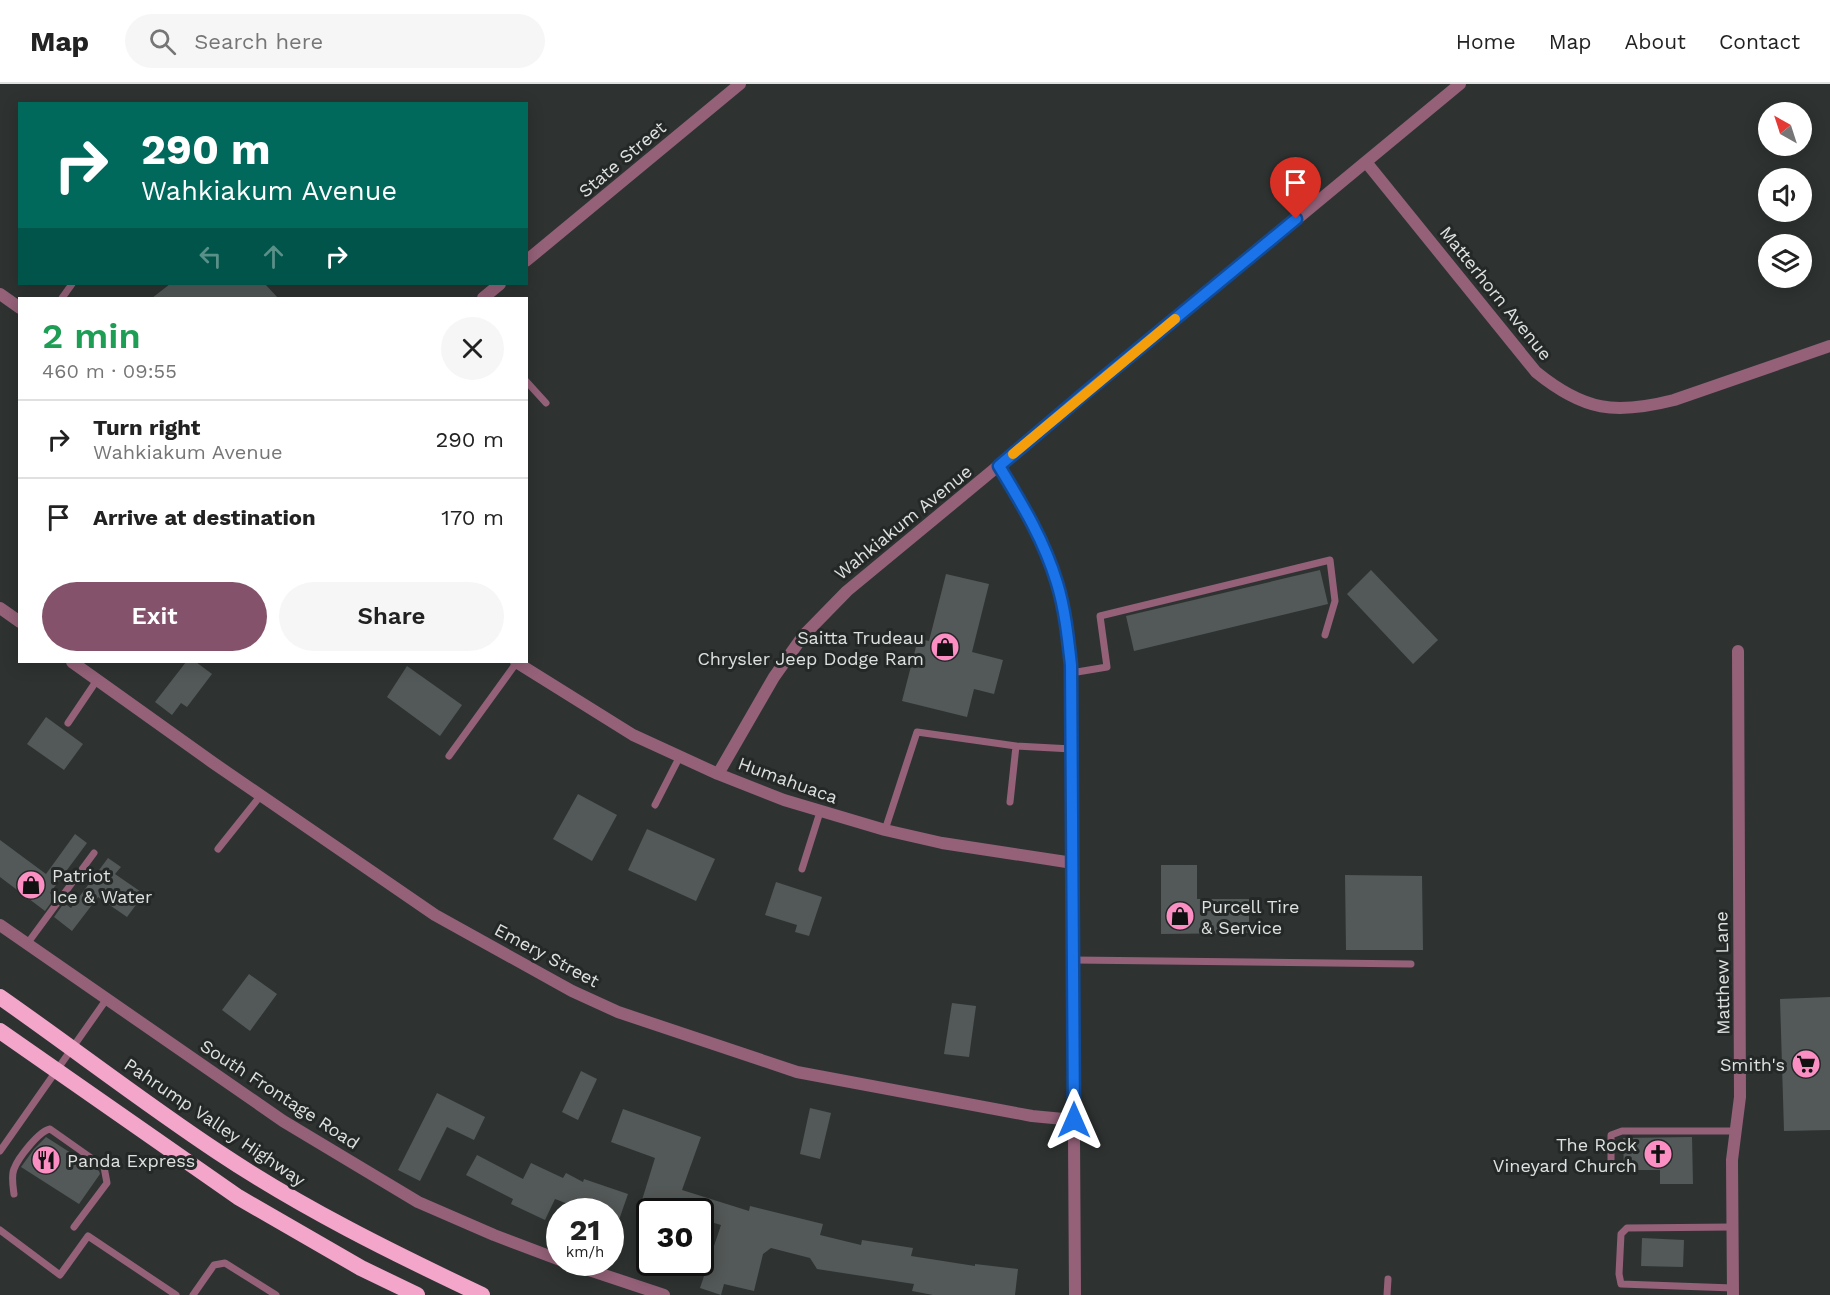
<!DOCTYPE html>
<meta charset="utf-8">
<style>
body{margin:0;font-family:"Work Sans",sans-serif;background:#f6f6f6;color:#222;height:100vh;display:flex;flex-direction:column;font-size:22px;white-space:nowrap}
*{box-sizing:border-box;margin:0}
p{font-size:20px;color:#767676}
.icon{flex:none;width:33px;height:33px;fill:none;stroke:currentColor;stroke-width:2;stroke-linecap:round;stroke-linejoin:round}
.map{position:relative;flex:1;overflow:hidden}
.side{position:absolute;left:18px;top:213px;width:510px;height:366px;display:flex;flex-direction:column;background:#fff;border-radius:0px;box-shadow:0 3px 15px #0003}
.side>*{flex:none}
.hud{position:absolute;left:18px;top:18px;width:510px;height:183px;border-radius:0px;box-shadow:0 3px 15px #0003;background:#00695c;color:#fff;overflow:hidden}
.needle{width:39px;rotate:321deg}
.controls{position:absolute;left:1758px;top:18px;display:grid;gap:12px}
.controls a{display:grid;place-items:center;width:54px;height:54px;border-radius:50%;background:#fff;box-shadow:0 3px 15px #0003;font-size:30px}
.speed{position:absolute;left:546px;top:1114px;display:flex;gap:12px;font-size:30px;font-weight:700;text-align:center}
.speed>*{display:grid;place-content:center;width:78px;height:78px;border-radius:50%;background:#fff;box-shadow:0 3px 15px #0003;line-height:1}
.speed small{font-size:15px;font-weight:400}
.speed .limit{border:3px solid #111;border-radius:9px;background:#fff;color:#111}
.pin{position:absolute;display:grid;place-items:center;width:51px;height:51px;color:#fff;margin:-62px -26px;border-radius:50% 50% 50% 0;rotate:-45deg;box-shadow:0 0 6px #0007}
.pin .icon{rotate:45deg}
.me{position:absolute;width:66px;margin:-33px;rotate:0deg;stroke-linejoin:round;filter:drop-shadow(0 0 4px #0008)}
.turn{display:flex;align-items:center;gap:21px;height:126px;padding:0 24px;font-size:27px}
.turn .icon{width:78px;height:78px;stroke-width:2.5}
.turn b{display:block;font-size:42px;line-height:51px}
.lanes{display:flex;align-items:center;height:57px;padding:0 24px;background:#0003;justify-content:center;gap:30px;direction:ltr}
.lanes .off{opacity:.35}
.round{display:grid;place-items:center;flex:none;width:63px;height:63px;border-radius:32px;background:#f6f6f6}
.summary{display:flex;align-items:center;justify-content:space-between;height:102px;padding:0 24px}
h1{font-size:36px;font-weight:600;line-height:45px;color:#1e9e55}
.action{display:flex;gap:12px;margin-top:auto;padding:12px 24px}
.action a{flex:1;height:69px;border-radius:36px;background:#84536b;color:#fff;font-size:24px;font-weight:600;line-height:69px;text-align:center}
.action a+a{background:#f6f6f6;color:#222}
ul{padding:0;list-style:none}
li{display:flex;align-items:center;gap:18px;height:78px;padding:0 24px;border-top:2px solid #e0e0e0}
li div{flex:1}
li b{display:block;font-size:22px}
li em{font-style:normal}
header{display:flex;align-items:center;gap:36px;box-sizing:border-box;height:84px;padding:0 30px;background:#fff;border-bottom:2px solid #e0e0e0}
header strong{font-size:28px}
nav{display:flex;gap:33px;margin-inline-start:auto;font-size:21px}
.search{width:420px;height:54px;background:#f6f6f6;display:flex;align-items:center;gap:15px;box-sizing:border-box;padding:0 21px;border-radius:33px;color:#767676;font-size:22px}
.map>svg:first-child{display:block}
</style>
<header>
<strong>Map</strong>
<div class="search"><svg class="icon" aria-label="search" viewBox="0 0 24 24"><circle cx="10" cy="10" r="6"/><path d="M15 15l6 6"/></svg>Search here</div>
<nav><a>Home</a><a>Map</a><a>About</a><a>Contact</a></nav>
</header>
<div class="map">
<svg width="1830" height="1211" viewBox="0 0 1830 1211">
<rect width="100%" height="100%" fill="#2e3332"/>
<path fill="#535958" d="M170,200H265L278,214H152Z
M1320,486L1328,520L1134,567L1126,532Z
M1371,486L1438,556L1413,580L1347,510Z
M946,490L989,500L972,568L1003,576L994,610L974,605L967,633L902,617L918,555L929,557Z
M186,578H196L212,590L187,623L181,619L172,631L155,618Z
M407,582L462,621L440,652L387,613Z
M46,633L83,660L64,686L27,660Z
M578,710L617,731L592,777L553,755Z
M647,745L715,775L696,817L628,786Z
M75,750L87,759L50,809L55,813L45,827L0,793V756L46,790Z
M108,774L121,783L115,790L144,810L127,833L98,813L72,847L54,833L64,819L71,824Z
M1161,781H1197V815H1249V849L1161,850Z
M1345,791L1422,792L1423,866H1346Z
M776,798L822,813L809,852L795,848L797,841L765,831Z
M249,890L277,910L250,947L222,926Z
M1830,913V1046L1784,1047L1780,915Z
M952,919L976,922L969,973L944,970Z
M581,987L597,995L578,1036L562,1028Z
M437,1009L485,1033L474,1056L447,1043L420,1097L398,1086Z
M810,1024L831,1029L820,1075L800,1070Z
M623,1025L701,1053L682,1106L749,1127L750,1122L823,1140L820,1151L861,1161L862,1156L913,1164L911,1172L975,1182V1180L1018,1185L1015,1211H933L912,1207L914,1200L817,1185L810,1174L771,1164L763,1170L754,1207L724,1200L721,1211L700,1204L721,1141L700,1135V1128H680L642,1116L655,1074L611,1058Z
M46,1053L99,1087L100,1090L79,1120L21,1083L34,1065Z
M1692,1053L1693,1100H1660V1086H1624L1623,1054Z
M477,1071L523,1095L531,1079L563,1094L566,1089L583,1098L584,1095L628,1110L612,1156L610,1155V1128H589L555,1115L545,1136L511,1120L513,1115L466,1091Z
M1642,1154L1684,1156L1683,1183L1641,1182Z"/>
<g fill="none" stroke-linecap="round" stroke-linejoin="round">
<path stroke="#946179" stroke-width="7" d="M62,214L72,200
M526,297L546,319
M1071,589L1107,583L1100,532L1330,476L1335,517L1325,551
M68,639L97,596
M449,672L517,578
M1010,718L1016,662
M655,721L680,672
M885,746L917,648L1016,662L1072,665
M218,765L261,711
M802,785L820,728
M27,860L94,769
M1074,876L1411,880
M0,1067L106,916
M1611,1079V1051L1622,1047H1736
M14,1110C13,1102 11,1092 14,1085C18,1074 39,1047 50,1045L104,1083L107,1099L74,1143
M1732,1143L1627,1144L1621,1150L1619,1190L1621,1200L1733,1204
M0,1146L60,1191L88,1152L176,1211
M193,1211L214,1181L225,1179L276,1211
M1387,1211L1388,1195"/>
<path stroke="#946179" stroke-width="12" d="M1366,78L1536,288C1584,327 1615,331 1674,316L1830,262
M526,177L740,0
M0,210L20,224
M483,214L500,200
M999,382C1022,420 1044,456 1057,499C1065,525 1068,554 1071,581L1075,1211
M0,524L20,538
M72,578L212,678L435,831L572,907L618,928L797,988L1032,1032L1074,1036
M516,578L633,651L718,690L784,716L885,746L942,759L1073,779
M718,690L774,593L803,552L847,507L1460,0
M0,841L283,1037L418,1118L494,1151L560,1176
M568,1179L664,1211
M1733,1211L1732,1076L1740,1013L1738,567"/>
<path stroke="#f3a5ca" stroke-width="16" d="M0,913C73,964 144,1019 218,1068C302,1124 391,1168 482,1211
M0,947L238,1113L361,1184L417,1211"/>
</g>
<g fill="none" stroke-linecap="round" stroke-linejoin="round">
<g stroke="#114b97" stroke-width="15">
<path id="route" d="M1074,1036L1071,581C1068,554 1065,525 1057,499C1044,456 1022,420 999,382L1085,309L1296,135"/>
</g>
<use href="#route" stroke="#1a73e8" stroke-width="10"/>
<path stroke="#f59e0b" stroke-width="10" d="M1013,370L1175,235"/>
</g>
<defs>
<g id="shop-disc" transform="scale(1.5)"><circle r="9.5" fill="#fb8fc4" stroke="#242928"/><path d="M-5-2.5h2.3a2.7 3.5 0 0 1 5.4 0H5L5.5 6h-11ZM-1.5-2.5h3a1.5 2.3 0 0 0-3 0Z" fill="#111"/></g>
<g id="supermarket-disc" transform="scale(1.5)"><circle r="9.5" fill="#fb8fc4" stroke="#242928"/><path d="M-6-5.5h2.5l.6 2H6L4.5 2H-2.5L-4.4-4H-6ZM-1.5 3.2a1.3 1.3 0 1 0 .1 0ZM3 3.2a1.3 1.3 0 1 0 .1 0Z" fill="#111"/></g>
<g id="church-disc" transform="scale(1.5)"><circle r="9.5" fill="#fb8fc4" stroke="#242928"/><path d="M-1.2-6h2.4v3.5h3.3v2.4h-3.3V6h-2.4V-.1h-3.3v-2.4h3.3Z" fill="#111"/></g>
<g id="restaurant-disc" transform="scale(1.5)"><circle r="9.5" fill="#fb8fc4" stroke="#242928"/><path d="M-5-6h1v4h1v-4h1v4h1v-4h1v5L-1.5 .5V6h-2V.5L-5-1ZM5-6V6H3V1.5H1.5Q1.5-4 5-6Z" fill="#111"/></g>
</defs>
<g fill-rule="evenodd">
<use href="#shop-disc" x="945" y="563"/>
<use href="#shop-disc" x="31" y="801"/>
<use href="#shop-disc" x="1180" y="832"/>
<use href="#supermarket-disc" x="1806" y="980"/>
<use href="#church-disc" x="1658" y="1070"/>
<use href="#restaurant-disc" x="46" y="1076"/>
</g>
<g text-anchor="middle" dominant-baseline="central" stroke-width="6" stroke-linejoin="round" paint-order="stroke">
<g font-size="18" fill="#dee1e0" stroke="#242928">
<text transform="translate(622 75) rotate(-40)">State Street</text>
<text transform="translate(1496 209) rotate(51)">Matterhorn Avenue</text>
<text transform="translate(903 438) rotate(-39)">Wahkiakum Avenue</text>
<text transform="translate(788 696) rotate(20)">Humahuaca</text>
<text transform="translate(547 871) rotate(28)">Emery Street</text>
<text transform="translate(1722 889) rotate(-91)">Matthew Lane</text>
<text transform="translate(280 1010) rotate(33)">South Frontage Road</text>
<text transform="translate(215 1038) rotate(34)">Pahrump Valley Highway</text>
</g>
<g font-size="18" fill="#dee1e0" stroke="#242928" text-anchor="end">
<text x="924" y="553">Saitta Trudeau<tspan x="924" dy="21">Chrysler Jeep Dodge Ram</tspan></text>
<text x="52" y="791" text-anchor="start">Patriot<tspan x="52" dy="21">Ice &amp; Water</tspan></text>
<text x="1201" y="822" text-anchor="start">Purcell Tire<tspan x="1201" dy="21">&amp; Service</tspan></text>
<text x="1785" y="980">Smith's</text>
<text x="1637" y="1060">The Rock<tspan x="1637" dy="21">Vineyard Church</tspan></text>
<text x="67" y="1076" text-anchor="start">Panda Express</text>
</g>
</g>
</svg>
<div class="controls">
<a><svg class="needle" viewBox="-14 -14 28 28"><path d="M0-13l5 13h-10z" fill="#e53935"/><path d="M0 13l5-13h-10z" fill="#767676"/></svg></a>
<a><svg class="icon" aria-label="sound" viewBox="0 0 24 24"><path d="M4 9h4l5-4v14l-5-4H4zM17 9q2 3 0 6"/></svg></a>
<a><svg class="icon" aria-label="layers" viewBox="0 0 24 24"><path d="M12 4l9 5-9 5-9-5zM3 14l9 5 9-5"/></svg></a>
</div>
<div class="speed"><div>21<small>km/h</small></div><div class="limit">30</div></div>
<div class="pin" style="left:1296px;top:135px;background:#d93025"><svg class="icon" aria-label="arrive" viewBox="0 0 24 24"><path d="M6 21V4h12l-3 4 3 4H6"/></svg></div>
<svg class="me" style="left:1074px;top:1036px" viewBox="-20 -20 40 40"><path d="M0-17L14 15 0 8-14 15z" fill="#1a73e8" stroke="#fff" stroke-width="4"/></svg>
<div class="hud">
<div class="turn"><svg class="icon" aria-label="right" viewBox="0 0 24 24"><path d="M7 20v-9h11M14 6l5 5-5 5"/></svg><div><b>290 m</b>Wahkiakum Avenue</div></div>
<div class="lanes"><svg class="icon off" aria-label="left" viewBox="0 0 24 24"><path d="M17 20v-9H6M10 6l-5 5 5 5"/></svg><svg class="icon off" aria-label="ahead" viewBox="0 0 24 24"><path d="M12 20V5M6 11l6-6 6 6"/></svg><svg class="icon" aria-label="right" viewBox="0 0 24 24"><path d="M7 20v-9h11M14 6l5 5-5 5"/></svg></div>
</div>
<section class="side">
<div class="summary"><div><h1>2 min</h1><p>460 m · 09:55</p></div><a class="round"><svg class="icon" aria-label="close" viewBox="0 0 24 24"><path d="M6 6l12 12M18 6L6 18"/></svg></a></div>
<ul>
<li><svg class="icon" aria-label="right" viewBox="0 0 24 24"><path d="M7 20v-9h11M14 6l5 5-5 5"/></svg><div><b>Turn right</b><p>Wahkiakum Avenue</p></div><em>290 m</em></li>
<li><svg class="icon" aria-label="arrive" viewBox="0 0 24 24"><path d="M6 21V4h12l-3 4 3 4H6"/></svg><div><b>Arrive at destination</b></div><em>170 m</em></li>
</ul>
<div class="action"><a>Exit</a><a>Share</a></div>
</section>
</div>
